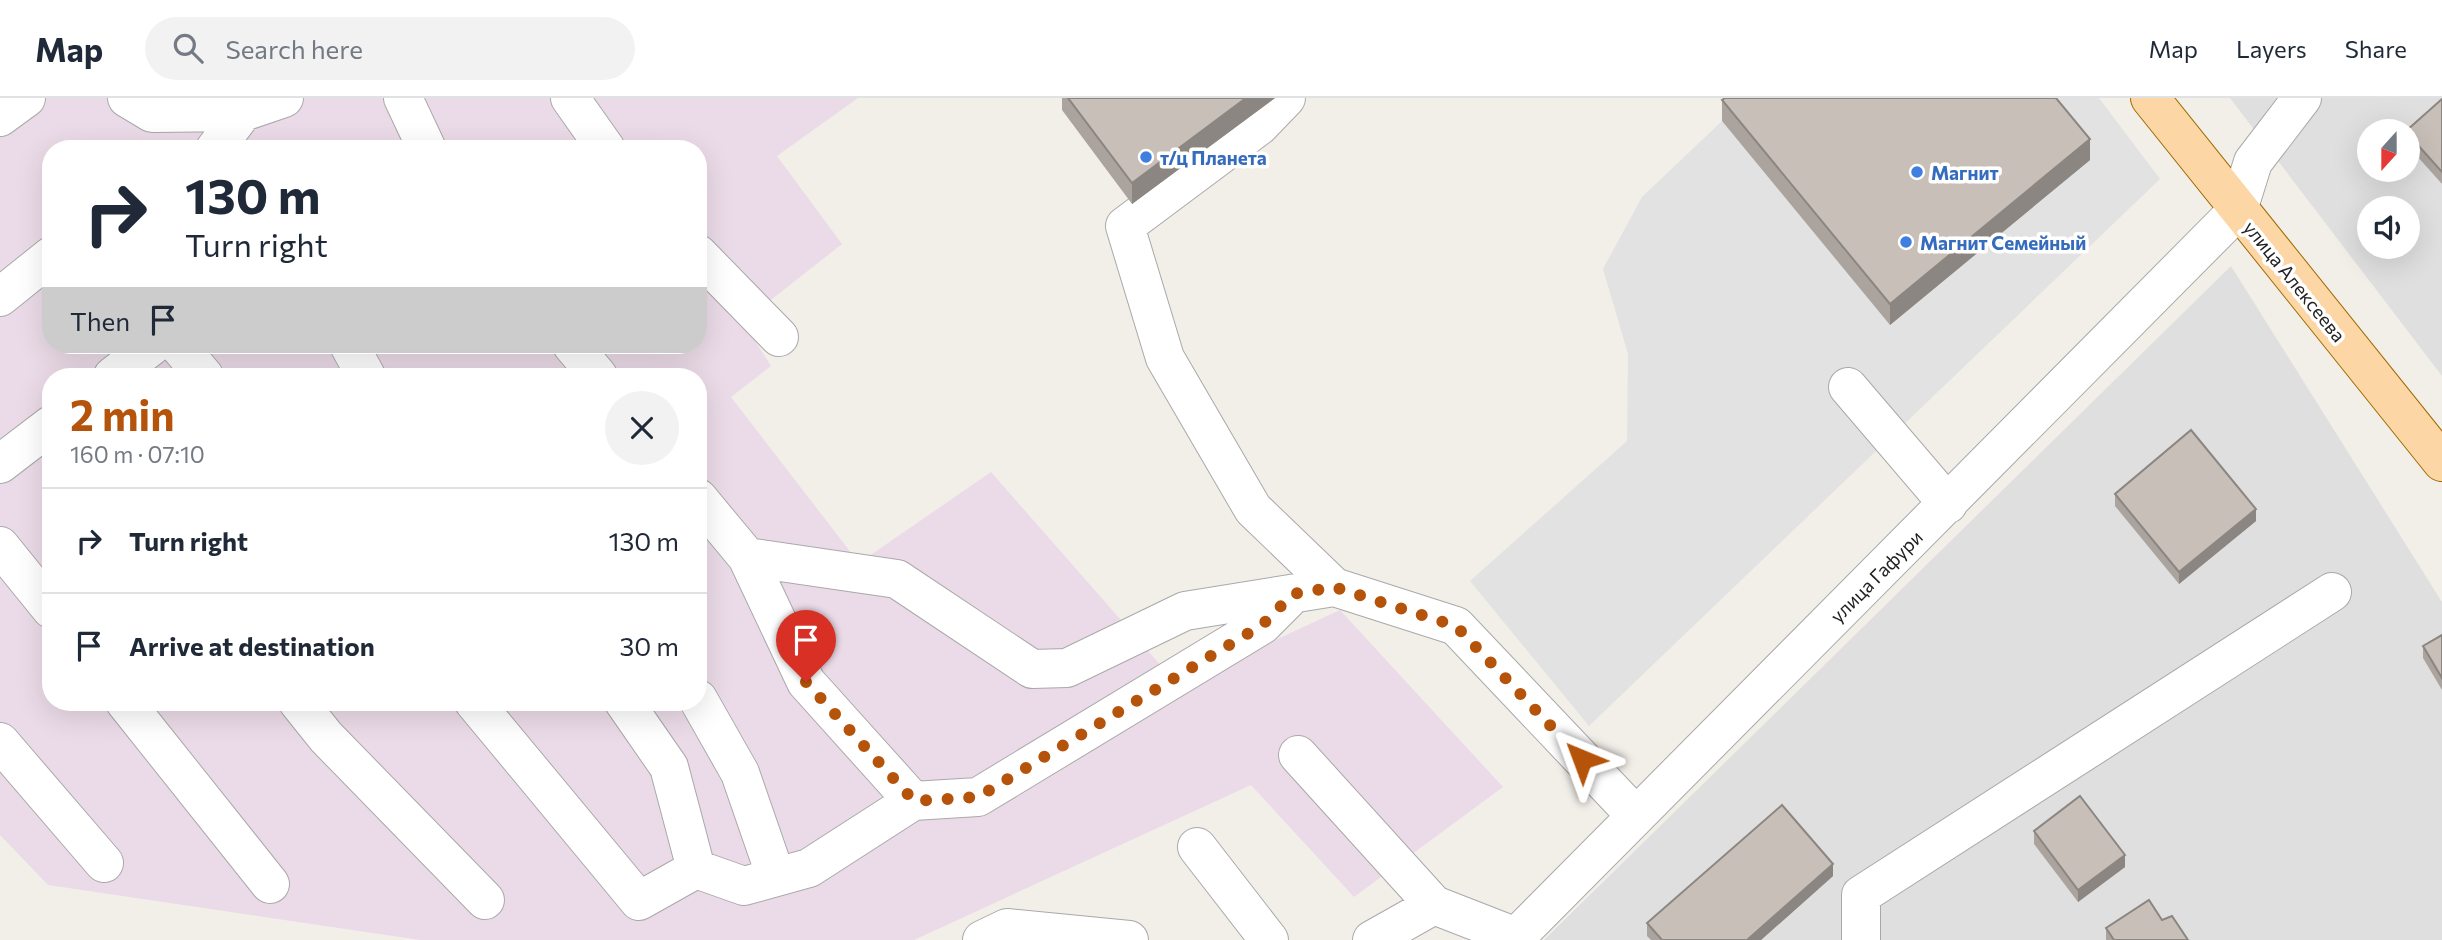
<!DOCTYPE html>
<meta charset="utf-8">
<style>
body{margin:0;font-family:Commissioner,sans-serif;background:#f2f2f3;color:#1f2937;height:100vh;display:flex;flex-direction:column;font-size:26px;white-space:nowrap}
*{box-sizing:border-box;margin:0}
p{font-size:23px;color:#747a83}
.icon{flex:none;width:38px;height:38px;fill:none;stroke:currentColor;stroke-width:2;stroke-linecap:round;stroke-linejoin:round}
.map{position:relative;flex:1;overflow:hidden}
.details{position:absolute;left:42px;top:270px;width:665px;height:343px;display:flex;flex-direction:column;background:#fff;border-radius:28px;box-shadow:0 7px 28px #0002}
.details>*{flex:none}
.hud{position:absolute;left:42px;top:42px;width:665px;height:214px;border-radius:28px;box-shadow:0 7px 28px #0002;background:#fff;color:#1f2937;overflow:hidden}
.needle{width:46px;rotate:201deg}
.tools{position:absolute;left:2357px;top:21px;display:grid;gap:14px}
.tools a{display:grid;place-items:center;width:63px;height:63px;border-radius:50%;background:#fff;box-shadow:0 7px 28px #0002;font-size:35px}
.pin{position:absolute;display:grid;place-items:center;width:60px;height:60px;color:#fff;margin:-72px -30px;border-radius:50% 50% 50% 0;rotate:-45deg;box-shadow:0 0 7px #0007}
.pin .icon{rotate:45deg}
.me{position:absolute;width:77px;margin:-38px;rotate:316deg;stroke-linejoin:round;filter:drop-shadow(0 0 5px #0008)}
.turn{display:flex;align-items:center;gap:24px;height:147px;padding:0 28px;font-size:32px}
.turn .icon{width:91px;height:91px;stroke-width:2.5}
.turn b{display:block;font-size:49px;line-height:60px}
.then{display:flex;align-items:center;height:66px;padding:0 28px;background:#0003;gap:14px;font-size:26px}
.round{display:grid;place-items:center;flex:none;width:74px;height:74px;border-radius:37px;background:#f2f2f3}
.headline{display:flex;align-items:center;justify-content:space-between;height:119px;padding:0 28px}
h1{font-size:42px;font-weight:700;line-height:52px;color:#b45309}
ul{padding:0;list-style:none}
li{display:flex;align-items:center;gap:21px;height:105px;padding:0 28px;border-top:2px solid #e0e1e3}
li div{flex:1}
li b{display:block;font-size:26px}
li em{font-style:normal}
header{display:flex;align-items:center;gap:42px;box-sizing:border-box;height:98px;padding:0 35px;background:#fff;border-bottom:2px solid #e0e1e3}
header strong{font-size:33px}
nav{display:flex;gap:38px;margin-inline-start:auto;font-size:24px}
.search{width:490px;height:63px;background:#f2f2f3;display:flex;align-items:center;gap:18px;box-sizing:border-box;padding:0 24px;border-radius:38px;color:#747a83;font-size:26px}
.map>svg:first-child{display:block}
</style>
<header>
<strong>Map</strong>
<div class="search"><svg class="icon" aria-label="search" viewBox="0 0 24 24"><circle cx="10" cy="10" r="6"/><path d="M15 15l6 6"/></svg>Search here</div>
<nav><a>Map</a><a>Layers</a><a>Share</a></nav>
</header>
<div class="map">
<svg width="2442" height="842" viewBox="0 0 2442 842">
<rect width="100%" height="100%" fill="#f2efe9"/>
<path fill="#e0dfdf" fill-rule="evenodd" d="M2230,0H2442V278ZM2370,33H2408V72H2370ZM2370,110H2408V149H2370Z
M2231,168L2442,504V842H1544Z"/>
<path fill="#ebdbe8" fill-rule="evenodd" d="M0,0H858L777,58L842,146L743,224L771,268L731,299L859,465L991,374L1178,587L1340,512L1503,689L1354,799L1251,687L914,842H420L48,787L0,737ZM51,51H698V247H51ZM51,278H698V604H51Z"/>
<path fill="#e2e2e2" d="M2038,0H2099L2160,81L1589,628L1470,483L1627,343L1628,256L1603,171L1642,99L1722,23L1890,226Z"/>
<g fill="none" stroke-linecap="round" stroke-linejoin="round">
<g stroke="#a9a9a9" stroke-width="40">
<path id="minor" d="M127,0L152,15L243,14
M403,0L427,51
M570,0L606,51
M1286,0L1259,28L1125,128L1165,260L1253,411L1334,489
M0,19L26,0
M215,51L243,14L284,0
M698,156L779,239
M0,199L51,158
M178,247L204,278
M349,247L366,278
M572,247L598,278
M113,278L153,247
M1848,289L1948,406
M0,366L51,327
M0,448L51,511
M747,459L897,481L1032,571L1067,570L1185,513L1334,489L1456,528L1636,718
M698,601L740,675L776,779
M125,604L270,786
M298,604L326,639L485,802
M474,604L639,803L696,771L744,788L809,770L913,703L806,584L747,459L698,400
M624,604L669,669L696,771
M0,644L104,765
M1298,657L1434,807L1516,839
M913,703L978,699L1262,527L1293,496
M1197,749L1269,842
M982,842L1007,830L1129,842
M1372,842L1434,807
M1513,842L2238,112L2253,64L2302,0
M1861,842V797L2332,494"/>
</g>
<g stroke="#a06b00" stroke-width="40">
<path id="major" d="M2150,0L2442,364"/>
</g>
<use href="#minor" stroke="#fff" stroke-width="38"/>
<use href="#major" stroke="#fcd6a4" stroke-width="38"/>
</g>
<path fill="#aba49e" d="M1062,0H1275L1132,106L1062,12Z
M2442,1V86L2408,48V33Z
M1722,2L2090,62L1890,227L1722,23Z
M2115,396L2256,423L2179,486L2115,408Z
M2442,537V592L2423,560V548Z
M2034,733L2125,769L2078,804L2034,746Z
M1833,778L1761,842H1651L1647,838V825Z
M2162,822L2188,842H2106V830Z"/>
<path fill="#8b8681" d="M1246,0H1275L1132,106V85Z
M2090,41V62L1890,227V206Z
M2256,411V423L2179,486V474Z
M2125,757V769L2078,804V792Z
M1833,766V778L1761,842H1747Z"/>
<path fill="#c7bfb8" stroke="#8b8681" stroke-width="2" d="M1068,0H1246L1132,85Z
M1725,0H2056L2090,41L1890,206L1722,2Z
M2442,1V74L2408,36V33H2406Z
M2191,332L2256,411L2179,474L2115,396Z
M2442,537V580L2423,548Z
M2080,698L2125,757L2078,792L2034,733Z
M1782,707L1833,766L1747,842H1662L1647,825Z
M2149,802L2162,822L2172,818L2188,842H2114L2106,830Z"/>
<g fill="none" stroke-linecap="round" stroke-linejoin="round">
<path stroke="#b45309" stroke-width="12" stroke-dasharray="0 21.6" d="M806,584L914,703L978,699L1262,527L1293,496L1334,489L1456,528L1582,661"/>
</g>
<g fill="#3f7fe0" stroke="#fff" stroke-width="2.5">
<circle cx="1146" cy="59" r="7"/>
<circle cx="1917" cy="74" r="7"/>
<circle cx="1906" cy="144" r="7"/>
</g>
<g text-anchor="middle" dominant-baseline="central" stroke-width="7" stroke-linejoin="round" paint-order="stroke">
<g font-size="19" font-weight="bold" fill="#366cbe" stroke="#fff" text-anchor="start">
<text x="1160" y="59">т/ц Планета</text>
<text x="1931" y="74">Магнит</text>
<text x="1920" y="144">Магнит Семейный</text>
</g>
<g font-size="19" fill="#222" stroke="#fff">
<text transform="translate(2295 183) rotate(51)">улица Алексеева</text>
<text transform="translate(1876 478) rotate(-45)">улица Гафури</text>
</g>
</g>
</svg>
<div class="tools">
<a><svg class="needle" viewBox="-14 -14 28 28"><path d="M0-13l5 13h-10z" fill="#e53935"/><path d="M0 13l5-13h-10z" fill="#747a83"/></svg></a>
<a><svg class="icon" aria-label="sound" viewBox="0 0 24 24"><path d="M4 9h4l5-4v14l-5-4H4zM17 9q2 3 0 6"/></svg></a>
</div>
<div class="pin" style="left:806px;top:584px;background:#d93025"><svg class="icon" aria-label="arrive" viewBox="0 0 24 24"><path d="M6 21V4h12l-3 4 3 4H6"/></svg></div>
<svg class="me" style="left:1582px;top:661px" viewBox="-20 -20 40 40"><path d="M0-17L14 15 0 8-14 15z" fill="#b45309" stroke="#fff" stroke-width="4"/></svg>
<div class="hud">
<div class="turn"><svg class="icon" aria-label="right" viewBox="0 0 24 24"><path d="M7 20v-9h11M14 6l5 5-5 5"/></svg><div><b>130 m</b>Turn right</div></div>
<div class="then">Then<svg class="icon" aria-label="arrive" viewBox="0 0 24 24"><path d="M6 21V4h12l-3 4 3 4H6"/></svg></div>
</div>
<section class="details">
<div class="headline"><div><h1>2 min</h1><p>160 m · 07:10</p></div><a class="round"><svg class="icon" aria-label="close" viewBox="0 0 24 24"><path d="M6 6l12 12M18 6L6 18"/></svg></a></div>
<ul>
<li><svg class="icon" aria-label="right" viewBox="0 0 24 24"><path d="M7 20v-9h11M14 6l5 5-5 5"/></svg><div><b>Turn right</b></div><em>130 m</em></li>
<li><svg class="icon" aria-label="arrive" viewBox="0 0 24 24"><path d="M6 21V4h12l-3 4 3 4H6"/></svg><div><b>Arrive at destination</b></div><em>30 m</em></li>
</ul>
</section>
</div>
